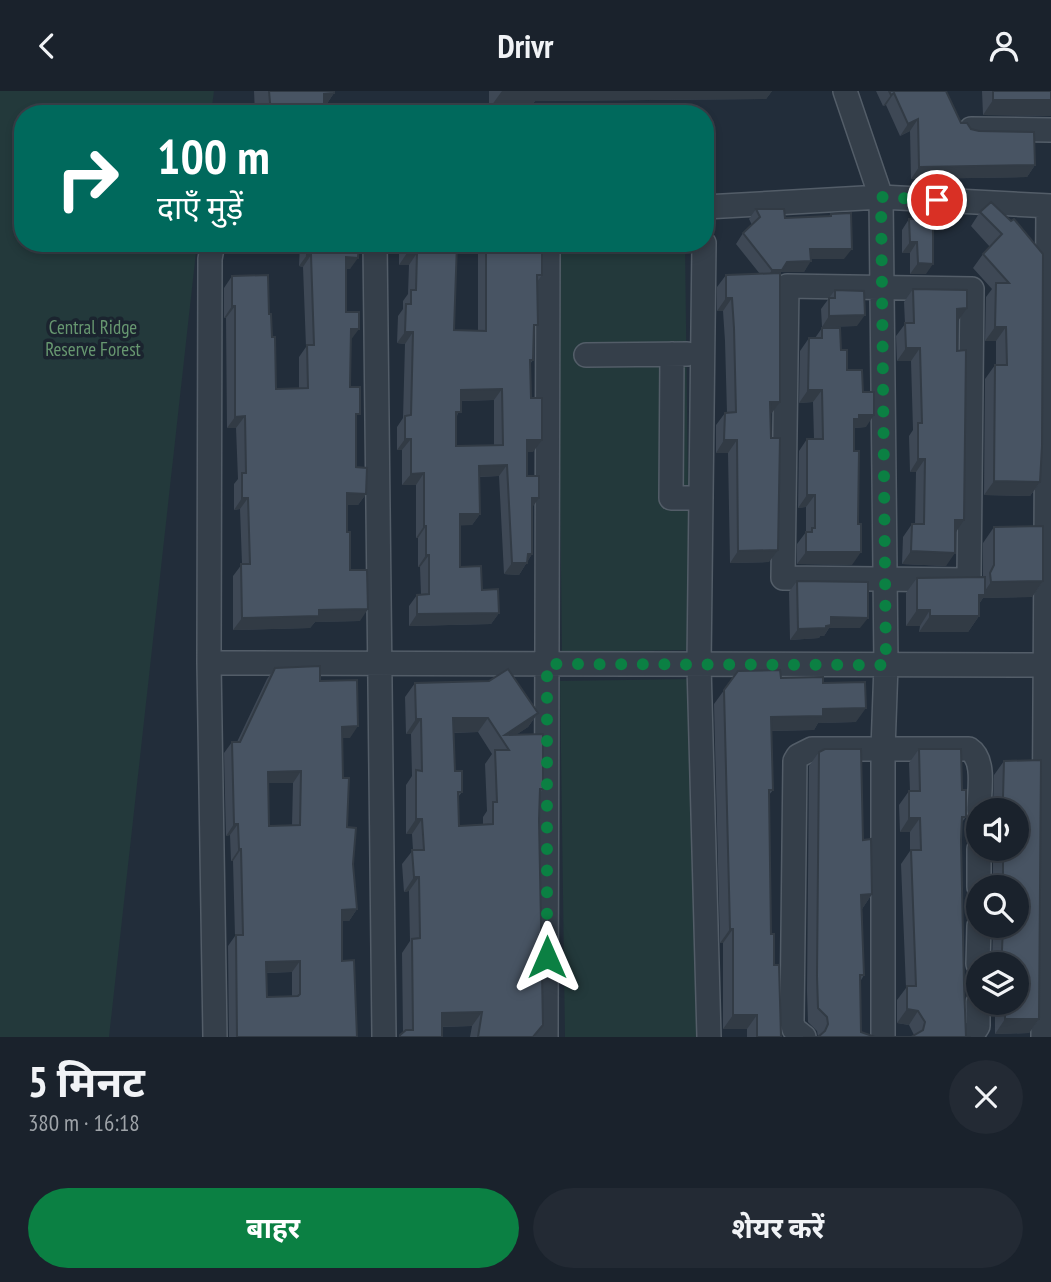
<!DOCTYPE html>
<html lang="hi">
<meta charset="utf-8">
<style>
body{margin:0;font-family:"PT Sans Narrow","Noto Sans Devanagari",sans-serif;background:#232a34;color:#f1f3f6;height:100vh;display:flex;flex-direction:column;font-size:26px;white-space:nowrap}
*{box-sizing:border-box;margin:0}
p{font-size:23px;color:#9fa4a9}
.icon{flex:none;width:38px;height:38px;fill:none;stroke:currentColor;stroke-width:2;stroke-linecap:round;stroke-linejoin:round}
.map{position:relative;height:946px;overflow:hidden}
.drawer{display:flex;flex-direction:column;background:#1a222c;flex:1}
.drawer>*{flex:none}
.banner{position:absolute;left:14px;top:14px;width:700px;height:147px;border-radius:28px;box-shadow:0 4px 10px #0003,0 0 0 2px #383f48;background:#00695c;color:#fff;overflow:hidden}
.controls{position:absolute;left:966px;top:707px;display:grid;gap:14px}
.controls a{display:grid;place-items:center;width:63px;height:63px;border-radius:50%;background:#1a222c;box-shadow:0 4px 10px #0003,0 0 0 2px #383f48;font-size:35px}
.pin{position:absolute;display:grid;place-items:center;width:60px;height:60px;color:#fff;margin:-30px;border:4px solid #fff;border-radius:50%;box-shadow:0 2px 7px #0007}
.me{position:absolute;width:77px;margin:-38px;rotate:0deg;stroke-linejoin:round;filter:drop-shadow(0 0 5px #0008)}
.turn{display:flex;align-items:center;gap:24px;height:147px;padding:0 28px;font-size:32px}
.turn .icon{width:91px;height:91px;stroke-width:2.5}
.turn b{display:block;font-size:49px;line-height:60px}
.round{display:grid;place-items:center;flex:none;width:74px;height:74px;border-radius:37px;background:#232a34}
.summary{display:flex;align-items:center;justify-content:space-between;height:119px;padding:0 28px}
h1{font-size:42px;font-weight:700;line-height:52px}
.action{display:flex;gap:14px;margin-top:auto;padding:14px 28px}
.action a{flex:1;height:80px;border-radius:42px;background:#0b8043;color:#fff;font-size:28px;font-weight:700;line-height:80px;text-align:center}
.action a+a{background:#232a34;color:#f1f3f6}
header{display:flex;justify-content:space-between;align-items:center;height:91px;padding:0 28px;background:#1a222c;font-size:32px;font-weight:700}
.map>svg:first-child{display:block}
</style>
<header><svg class="icon" aria-label="back" viewBox="0 0 24 24"><path d="M15 5l-7 7 7 7"/></svg>Drivr<svg class="icon" aria-label="person" viewBox="0 0 24 24"><circle cx="12" cy="8" r="4"/><path d="M4 21q1-7 8-7t8 7"/></svg></header>
<div class="map">
<svg width="1051" height="946" viewBox="0 0 1051 946">
<rect width="100%" height="100%" fill="#222d3a"/>
<path fill="#23393b" d="M0,0H214L211,23H23V152H197L109,946H0Z
M557,152H685L690,559L562,561Z
M692,588L697,946H565L560,590Z"/>
<g fill="none" stroke-linecap="round" stroke-linejoin="round">
<g stroke="#535d68" stroke-width="26">
<path id="minor" d="M845,0L881,106L886,574L883,658V946
M971,38L1051,39
M705,116L881,106L1051,115
M213,152L210,168L209,572L215,946
M375,152L384,946
M704,152L699,574L709,946
M787,195L972,198L969,489L783,487Z
M672,263L671,407H701
M586,264L687,263
M209,572L1051,574
M979,796V758
M978,873L979,835
M546,946L548,152
M804,946L794,938L792,931L795,670L798,665L812,658H969C986,669 979,700 979,719
M971,946L978,935V912
M1043,946L1048,115"/>
</g>
<use href="#minor" stroke="#353f4a" stroke-width="23"/>
</g>
<path fill="#3e4855" fill-rule="evenodd" d="M254,0H334V2L320,23H255Z
M489,0H772L766,8L535,10L529,18H489Z
M876,0H946L961,32L1035,74L1027,86L911,88L910,40L900,45L886,14L883,15Z
M982,0H1051V25L983,24Z
M756,118L785,127L829,125L831,123L844,168H811L804,181H780L779,182L780,311L770,323L769,471L730,472L728,362H716V334L725,322H727L725,250L723,220H717V196L726,184L760,183L736,153L743,142L752,134L749,128Z
M980,121L1011,130L1040,391L1030,405L984,404L985,288L995,274H996V250H985L986,206L992,198L973,177L983,163L990,156L971,135Z
M933,127L926,183H910V162H902V139L909,128Z
M300,152H359L350,178H346V221L351,249L350,296L356,328V376L366,403L358,414H347V441L350,479L360,530L315,531L310,537L233,539V485L242,473L240,418L234,419V393L238,388L236,337H227L226,227H224V197L232,185L269,223L272,246L276,298L299,297V266L306,256L303,176L299,175Z
M399,152H457L454,239H478V152H542V184L537,191L533,269L530,273L533,361H527V385L532,416V463L519,484L504,483L499,385L479,386L480,423L472,434H460V476L482,499L499,522L491,533L409,535V515L417,504H421L420,476H418V447H416V394H402V359H397V336L403,327L405,253L397,252L398,225L403,218V210L408,203L409,174H399ZM494,309V355H456V329L461,310Z
M913,198L958,230L955,441L946,475L902,473L903,446L912,433H915L916,381H910L909,345L913,339L911,270H897L896,245L905,233L904,211Z
M835,199L857,235L822,236L821,218Z
M822,237L841,259L847,279L863,301L866,336L854,337L852,474L797,473V453L806,441V416L798,417L799,360L807,348H814L813,311L799,312L800,260L809,247H815Z
M994,436L1043,490L1032,506L983,507L979,513V525L968,541H919L920,535H906V502L917,487L983,486V452Z
M797,490L860,537H829L824,545H820L819,547L790,549L789,501Z
M275,577L320,590L350,647H343V687L347,736L353,773L357,818L349,830H342V870L357,946H229L228,855L235,845L233,770H231L230,744L226,745L224,662L232,651H237L267,588ZM268,692H293L292,734L269,735ZM292,881V905L267,906L266,882Z
M738,580L823,592L856,631L818,632L814,639L771,640L773,699L769,704L771,843L781,946H747V938H723V852H720L714,613Z
M415,592L538,622L528,636L517,643L543,698L540,702L539,729L543,934L534,946H470L472,935L442,936V946H399L403,942L402,862L410,850L409,800L404,801L402,773L413,759L412,743H406V694L412,685L411,643H406L405,606ZM478,641L492,663L485,673L487,720L483,726V733L459,735L458,706L462,701L455,680L454,642Z
M825,658H861L863,749L871,748L872,803L862,818L864,884L860,891L861,941L875,946H911L914,944L909,934L897,932V909L906,897L901,773L910,760V741H900L899,714L909,700H910L909,672L919,658H961L962,699H966V726L962,731L961,749L964,893L966,946H971H804H818L817,940L808,931L807,900L809,675L819,661Z
M1041,669L1039,928L1029,942L995,943V914H992V912H1017V873H992L993,835H1017V796H993V758H1017V719H993L994,684L1004,670Z"/>
<path fill="#323b45" d="M502,0H772L766,8L535,10L529,18H489Z
M334,2L320,23H296L302,15L324,3Z
M894,2L886,14L883,15L891,4Z
M993,9H1051V25L983,24Z
M918,28L910,40L900,45L908,33Z
M1035,74L1027,86L911,88L919,76Z
M910,151H917L910,162H902Z
M810,158H852L844,168H803Z
M407,162H417L409,174H399Z
M307,164H311L303,176L299,175Z
M346,166L358,167L350,178H337Z
M811,170L804,181H780L775,189L765,190L772,179L787,171Z
M918,172L933,173L926,183H910Z
M726,207H732L723,220H717Z
M232,215H235L226,227H224Z
M967,217L958,230H948L957,218Z
M865,224L857,235L822,236L829,225Z
M995,236H1006L996,250H985Z
M351,238H359L350,250Z
M405,241H413L405,253L397,252Z
M906,257H920L911,270H897Z
M502,298L494,309L453,310L461,299Z
M808,299H822L813,311L799,312Z
M770,311H780L771,323H761Z
M859,324H874L866,336L853,337L854,328Z
M245,325L236,337H227L235,326Z
M405,348H411L402,359H397Z
M527,349H542L533,361H519Z
M724,349H737L728,362H716Z
M918,368H925L916,381H910Z
M507,374L499,385L471,386L479,375Z
M424,382L416,394H402L411,383Z
M994,390L1040,391L1030,405L984,404Z
M347,402L366,403L358,414H338Z
M807,404H815L806,416L798,417Z
M242,407H248L240,418L234,419Z
M532,407H539L531,418Z
M460,423H480L472,434L452,435Z
M955,429H964L956,441Z
M424,435H426L418,447H416Z
M778,459L769,471L730,472L738,460Z
M911,460L955,462L946,475L902,473Z
M806,461H861L852,474L797,473Z
M528,463H532L519,484L504,483L512,472Z
M426,464H429L420,476H418Z
M1043,490L1032,506L983,507L974,520L979,504H982L991,491Z
M368,518L360,530L315,531L310,537L233,539L242,527L319,519Z
M917,519H930L920,535H906Z
M499,522L491,533L409,535L417,523Z
M930,525H979L968,541H919Z
M831,526L868,527L860,537H829L824,545H820L819,547L790,549L798,538Z
M866,617L856,631L818,632L814,639L761,640L771,626L823,618Z
M538,622L528,636L504,652L505,644Z
M453,627H488L478,641L443,642Z
M416,628H421L411,643H406Z
M358,635L350,647H334L342,636Z
M301,680L293,692H260L268,681Z
M909,727H920L910,741H900Z
M416,728H422L412,743H406Z
M234,733H238L230,744L226,745Z
M239,758H241L233,770H231Z
M414,786H419L409,800L404,801Z
M872,803L862,818L861,804Z
M357,818L349,830H334L342,819Z
M730,838H733L723,852H720Z
M300,870L292,881L258,882L266,871Z
M907,918L918,920L909,934L897,932Z
M482,921L472,935L432,936L442,922Z
M733,924H757L747,938H723Z
M1005,928H1039L1029,942L995,943Z"/>
<path fill="#485463" stroke="#323b45" stroke-width="2" fill-rule="evenodd" d="M269,0H334V2L324,3V14L302,15V23H271Z
M889,0H946L961,32H967L971,38L979,40L1034,41L1035,74L919,76L918,28L908,33L894,2L891,4Z
M993,0H1051V9H993Z
M991,111L1011,130L1014,128L1043,163L1042,355L1040,391L994,390L995,274H1007L1006,236H995L996,192H1009L983,163L1002,143L980,121Z
M756,118H784L785,127L831,125V123L851,122L852,158H810L811,170L787,171L782,179H772L743,142L760,126Z
M933,127V173L918,172L917,151H910L909,128Z
M308,152H359L358,167L346,166V221H359V238H351L350,296H360V323H356V376L367,377L366,403L347,402V441H350V479H367L368,518L319,519V525L242,527L241,473H250L248,407H242V382H246L245,325L235,326V215H232V185L268,184L269,223H271L272,246H275L276,298L308,297L307,254H314L311,164H307Z
M407,152H457L454,239L486,240V152H542V184H537L538,234H534L533,269H530L531,307H542V349H527V385H539V407H532V463H528L527,472H512L507,374L479,375L480,423H460V476L481,475L482,499L498,498L499,522L417,523V504L429,503V464H426V435H424V382L411,383V348H405V325L411,324L413,241H405L406,213H411V199H416L417,162H407ZM502,298L503,354L456,355V321H461V299Z
M780,182V311H770L771,347H780L778,459L738,460L737,349H724L725,322L736,321L734,237L732,207H726V184Z
M913,198L967,199V217L957,218V260L966,259L964,429H955V462L911,460L912,433H924L925,368H918V332H922L920,257H906L905,232H914Z
M835,199L864,200L865,224L829,225V207H835Z
M822,237H840L841,259H847V279H862L863,301H874V324H859V328H854V360H859L858,433H861V461H806V441H812V437H815V404H807V348H823L822,299H808L809,247H822Z
M1043,435V490L991,491L990,482L994,474V436Z
M985,486V504H979V525H930V519H917V487Z
M797,490L868,491V527L831,526V534L826,535V537L798,538Z
M320,575V590L357,589L358,635L342,636L343,687H349L347,736L356,737L353,773L357,818L342,819V870L354,869L357,946H237L236,844H243L241,758H239L238,733H234L232,651H240L275,577ZM301,680L300,734L269,735L268,681ZM300,870V903L298,905L267,906L266,871Z
M508,578L538,622L505,644L543,643V698H540L539,729L543,934L533,946H478L482,921L442,922V946H400V944L406,939H413L412,848L420,847L419,786H414L412,759H424L422,728H416V679L422,680L421,628H416L415,592L489,590ZM453,627H488L509,659H495L497,711H493V733L459,735L458,701H462V680H455Z
M780,579L781,587L823,586V592L865,591L866,617L823,618V625L771,626L773,699H769L771,843H774V874H779L781,946H757V924H733V838H730L724,599L738,580Z
M825,658H861L863,749L871,748L872,803L861,804L864,884H860L861,941L875,946H911L923,939L925,931L918,920L907,918V895H916L911,759H921L920,727H909V700H920L919,658H961L962,699H966V726H962L961,749L964,893L966,946H971H803H818L825,940L828,933L827,926L818,917L817,885L819,661Z
M1041,669L1039,928H1005V912H1017V873H995V871L1000,866L1002,859L1003,835H1017V796H994V794L1001,789L1003,782V758H1017V719H994V717H999L1003,706L1004,670Z"/>
<g fill="none" stroke-linecap="round" stroke-linejoin="round">
<path stroke="#0b8043" stroke-width="12" stroke-dasharray="0 21.6" d="M547,866V573L886,574L881,106L937,109"/>
</g>
<g text-anchor="middle" dominant-baseline="central" stroke-width="7" stroke-linejoin="round" paint-order="stroke">
<g font-size="19" fill="#679770" stroke="#1b242f">
<text x="93" y="236">Central Ridge<tspan x="93" dy="22">Reserve Forest</tspan></text>
</g>
</g>
</svg>
<div class="controls">
<a><svg class="icon" aria-label="sound" viewBox="0 0 24 24"><path d="M4 9h4l5-4v14l-5-4H4zM17 9q2 3 0 6"/></svg></a>
<a><svg class="icon" aria-label="search" viewBox="0 0 24 24"><circle cx="10" cy="10" r="6"/><path d="M15 15l6 6"/></svg></a>
<a><svg class="icon" aria-label="layers" viewBox="0 0 24 24"><path d="M12 4l9 5-9 5-9-5zM3 14l9 5 9-5"/></svg></a>
</div>
<div class="pin" style="left:937px;top:109px;background:#d93025"><svg class="icon" aria-label="arrive" viewBox="0 0 24 24"><path d="M6 21V4h12l-3 4 3 4H6"/></svg></div>
<svg class="me" style="left:547px;top:866px" viewBox="-20 -20 40 40"><path d="M0-17L14 15 0 8-14 15z" fill="#0b8043" stroke="#fff" stroke-width="4"/></svg>
<div class="banner">
<div class="turn"><svg class="icon" aria-label="right" viewBox="0 0 24 24"><path d="M7 20v-9h11M14 6l5 5-5 5"/></svg><div><b>100 m</b>दाएँ मुड़ें</div></div>
</div>
</div>
<section class="drawer">
<div class="summary"><div><h1>5 मिनट</h1><p>380 m · 16:18</p></div><a class="round"><svg class="icon" aria-label="close" viewBox="0 0 24 24"><path d="M6 6l12 12M18 6L6 18"/></svg></a></div>
<div class="action"><a>बाहर</a><a>शेयर करें</a></div>
</section>
